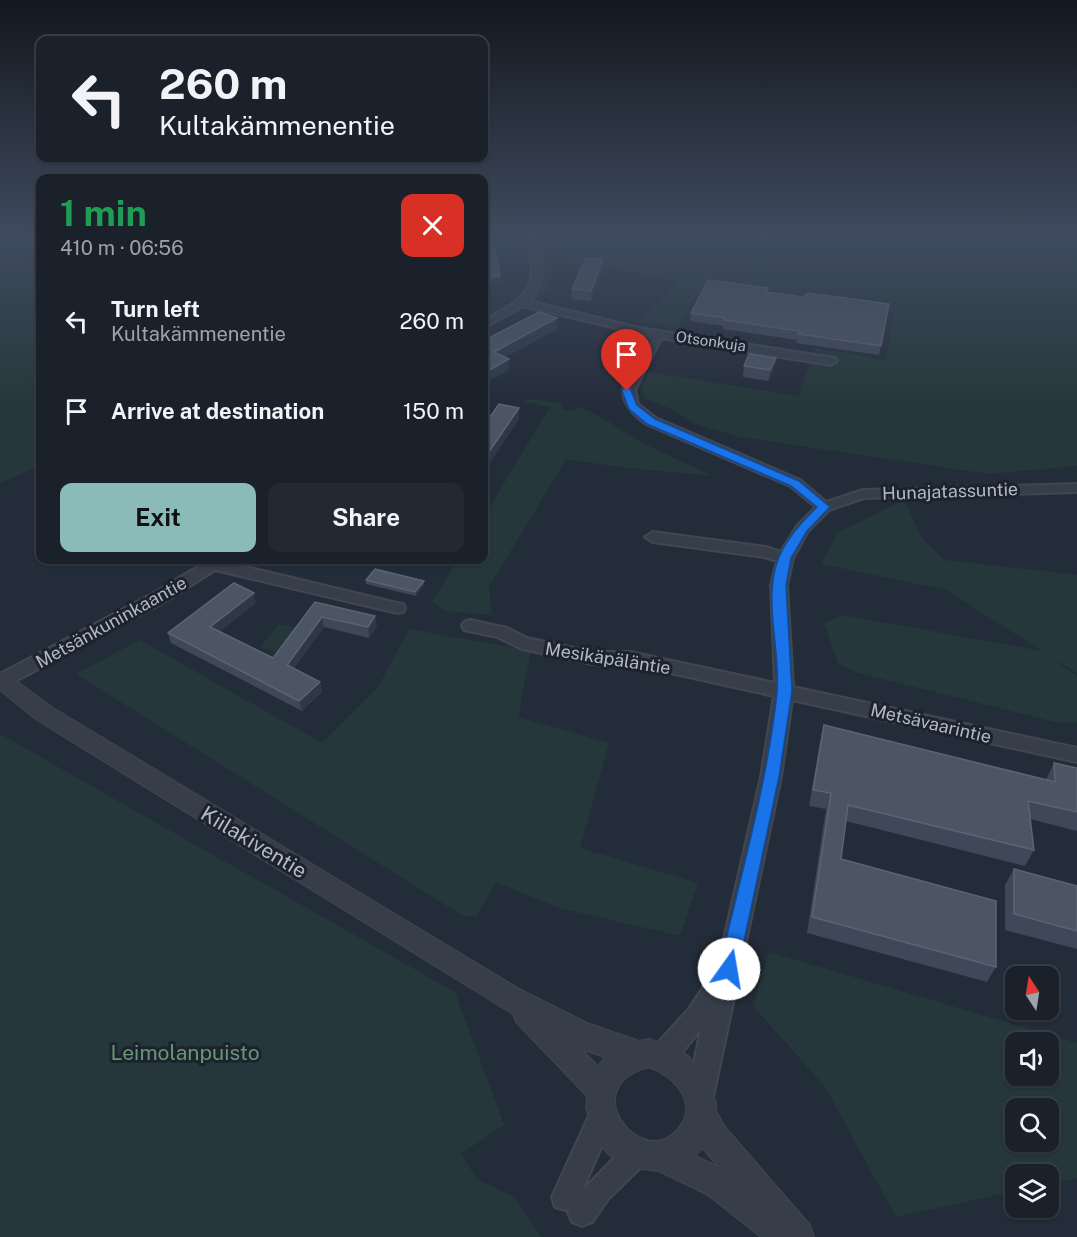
<!DOCTYPE html>
<meta charset="utf-8">
<style>
body{margin:0;font-family:"Public Sans",sans-serif;background:#232933;color:#f1f3f6;height:100vh;display:flex;flex-direction:column;font-size:22px;white-space:nowrap}
*{box-sizing:border-box;margin:0}
p{font-size:20px;color:#9fa3a9}
.icon{flex:none;width:33px;height:33px;fill:none;stroke:currentColor;stroke-width:2;stroke-linecap:round;stroke-linejoin:round}
.map{position:relative;flex:1;overflow:hidden}
.drawer{position:absolute;left:36px;top:174px;width:452px;height:390px;display:flex;flex-direction:column;background:#1a212b;border-radius:12px;box-shadow:0 2px 4px #0004,0 0 0 2px #383e47}
.drawer>*{flex:none}
.guide{position:absolute;left:36px;top:36px;width:452px;height:126px;border-radius:12px;box-shadow:0 2px 4px #0004,0 0 0 2px #383e47;background:#1a212b;color:#f1f3f6;overflow:hidden}
.needle{width:39px;rotate:348deg}
.fabs{position:absolute;left:1005px;top:966px;display:grid;gap:12px}
.fabs a{display:grid;place-items:center;width:54px;height:54px;border-radius:12px;background:#1a212b;box-shadow:0 2px 4px #0004,0 0 0 2px #383e47;font-size:30px}
.pin{position:absolute;display:grid;place-items:center;width:51px;height:51px;color:#fff;margin:-62px -26px;border-radius:50% 50% 50% 0;rotate:-45deg;box-shadow:0 0 6px #0007}
.pin .icon{rotate:45deg}
.me{position:absolute;width:66px;margin:-33px;rotate:13deg;stroke-linejoin:round;filter:drop-shadow(0 0 4px #0008)}
.turn{display:flex;align-items:center;gap:21px;height:126px;padding:0 24px;font-size:27px}
.turn .icon{width:78px;height:78px;stroke-width:2.5}
.turn b{display:block;font-size:42px;line-height:51px}
.round{display:grid;place-items:center;flex:none;width:63px;height:63px;border-radius:12px;background:#232933}
.headline{display:flex;align-items:center;justify-content:space-between;height:102px;padding:0 24px}
h1{font-size:36px;font-weight:700;line-height:45px;color:#1e9e55}
.button{display:flex;gap:12px;margin-top:auto;padding:12px 24px}
.button a{flex:1;height:69px;border-radius:12px;background:#8bbbb9;color:#111;font-size:24px;font-weight:700;line-height:69px;text-align:center}
.button a+a{background:#232933;color:#f1f3f6}
ul{padding:0;list-style:none}
li{display:flex;align-items:center;gap:18px;height:90px;padding:0 24px}
li div{flex:1}
li b{display:block;font-size:22px}
li em{font-style:normal}
.map>svg:first-child{display:block}
</style>
<div class="map">
<svg width="1077" height="1237" viewBox="0 0 1077 1237">
<rect width="100%" height="100%" fill="#232c39"/>
<path fill="#25373a" fill-rule="evenodd" d="M0,236H40V465L0,483Z
M483,236H509L511,250L483,251Z
M536,236H540C555,260 561,286 532,303L530,300C552,277 543,263 536,236Z
M586,236H1077V466L989,474L740,437L695,424L675,411L644,398L641,389L648,372L799,396L815,348L886,360L894,311L703,284L679,327L637,322L678,282L604,266L564,264L558,251L590,249Z
M535,399L561,404L564,410L575,411L579,406L606,420L637,440L712,476L619,467L566,459L489,587L492,615L445,611L432,602L458,560H483V518L550,407L521,401Z
M904,500L922,538L944,560L1077,575V673L1052,658L1077,676V723H1059L858,673L838,664L824,623L843,615L1042,651L946,590L821,564L837,533Z
M279,624L295,628L276,652L260,647Z
M409,629L531,651L518,717L609,743L580,848L698,883L680,936L559,908L496,882L477,916H463L76,674L140,640L322,743L378,687Z
M0,734L455,992L504,1125L461,1154L477,1179L515,1198L541,1237H0Z
M769,952L1077,1043V1178L1049,1184L1048,1174H1016L1015,1191L896,1217L825,1087L753,1006ZM1016,1042H1048V1076H1016ZM1016,1108H1048V1142H1016Z"/>
<g fill="none" stroke-linecap="round" stroke-linejoin="round">
<path stroke="#172336" stroke-width="3" d="M630,251L639,236"/>
<g stroke="#404752" stroke-width="4">
<path id="minor" d="M526,236H536C542,260 548,282 529,301L639,328L835,358L837,361L831,365L661,338L635,390L638,404L656,418L800,480L826,502L863,490L1077,484V492L864,498L829,510L808,531L793,558L787,585L793,687L1077,748V762L792,700L781,777L713,1097L709,1106L700,1110L691,1106L687,1097L701,1029L672,1065L663,1068L654,1065L651,1056L654,1047L688,1010L718,965L761,777L774,696L630,664H592L522,649L497,637L464,630L462,626L464,622L470,620L507,628L527,638L592,652H630L775,683L771,585L777,561L764,557L653,542L645,537L653,532L766,547L781,552L797,526L816,507L790,486L646,424C603,393 630,372 651,336L523,306L483,328V321C529,296 540,290 526,236Z
M209,560H226L225,562L397,603L403,604L405,608L403,612L397,613L215,570L166,601L8,685L0,687V674L154,593Z
M602,1103L611,1107L615,1116L582,1191L627,1145L636,1141L645,1145L649,1154L645,1163L608,1199L592,1222L582,1226L572,1222L568,1212L570,1208L565,1210L555,1207L552,1197L593,1107Z"/>
</g>
<g stroke="#404752" stroke-width="2">
<path id="tertiary" d="M0,672L7,674L53,708L521,990L587,1023L639,1041L649,1039L675,1048L688,1056L707,1079L716,1103V1111L725,1127L810,1225L814,1237H761L708,1195L659,1171L634,1168L623,1164L607,1153L595,1137L586,1108L587,1096L516,1022L513,1014L37,720L0,690ZM581,1049L605,1057L598,1066ZM649,1067C675,1076 699,1104 678,1129C643,1172 573,1087 649,1067ZM703,1147V1149L719,1167L695,1156Z"/>
</g>
<use href="#minor" fill="#373e4a" fill-rule="evenodd"/>
<use href="#tertiary" fill="#373e4a" fill-rule="evenodd"/>
</g>
<path fill="#3f4858" d="M603,259V269L591,301L571,299L572,289Z
M767,292L803,297L881,346L879,355L796,343L797,340L723,329V326L690,321L691,313Z
M557,318V329L505,357L509,359V370L490,380L483,377V341Z
M744,366L774,369L768,381L743,377Z
M519,419L485,470H483V427Z
M418,560H432L430,562Z
M366,580L424,585L416,596L366,584Z
M315,602L377,626L369,638L324,627L294,668L320,682L322,692L302,711L171,643L168,633L256,603L220,631L273,658Z
M824,725L1046,780L1054,763L1077,768V831L1030,819L1034,850L1025,866L846,821L841,859L996,967L987,982L807,933L826,809L809,806L820,742Z
M1014,869L1077,886V949L1005,930V885Z"/>
<path fill="#2e3847" d="M603,259V269L591,301V291Z
M500,276V282L484,284V278Z
M557,318V329L495,362L494,352Z
M776,358L774,369L768,381L770,370Z
M509,359V370L490,380V370Z
M519,408V419L485,470L484,459Z
M424,581V585L416,596L415,592Z
M254,593L256,603L213,637L210,627Z
M375,616L377,626L369,638L368,627Z
M322,617L324,627L289,675L287,665Z
M320,682L322,692L302,711L299,701Z"/>
<path fill="#4b5564" stroke="#5b6473" stroke-width="1.5" d="M483,248H495L500,276L484,278L483,271Z
M586,258L603,259L591,291L572,289Z
M708,280L768,288L766,292L803,297L808,293L889,304L881,346L798,334L799,331L724,320L725,318L691,313Z
M539,312L557,318L494,352L509,359L490,370L483,367V341Z
M749,354L776,358L770,370L744,366Z
M499,404L519,408L484,459L483,458V427Z
M375,569L424,581L415,592L366,580Z
M234,583L254,593L210,627L273,658L315,602L375,616L368,627L322,617L287,665L320,682L299,701L168,633Z
M824,725L1055,782L1054,763L1077,768V812L1028,801L1034,850L848,805L841,859L996,901V967L812,917L831,793L813,790Z
M1014,869L1077,886V931L1014,914Z"/>
<linearGradient id="sky" x2="0" y2="1"><stop stop-color="#13181f"/><stop offset="0.58" stop-color="#3f4b5f"/><stop offset="1" stop-color="#3f4b5f" stop-opacity="0"/></linearGradient>
<rect width="1077" height="409" fill="url(#sky)"/>
<path fill="#1a73e8" stroke="#114b97" stroke-width="1.5" d="M623,388H630L637,405L655,419L799,481L830,507L807,531L791,558L786,585L792,691L779,777L738,969L736,975L729,977L722,975L719,969C740,878 767,786 777,693C781,649 762,599 779,557C788,537 802,522 817,507L791,486L647,424L629,409L622,391Z"/>
<g text-anchor="middle" dominant-baseline="central" stroke-width="6" stroke-linejoin="round" paint-order="stroke">
<g font-size="15" fill="#b2b9c5" stroke="#1c232e">
<text transform="translate(711 341) rotate(8)">Otsonkuja</text>
</g>
<g font-size="18" fill="#b2b9c5" stroke="#1c232e">
<text transform="translate(950 491) rotate(-2)">Hunajatassuntie</text>
<text transform="translate(111 622) rotate(-29)">Metsänkuninkaantie</text>
<text transform="translate(608 658) rotate(9)">Mesikäpäläntie</text>
<text transform="translate(931 723) rotate(13)">Metsävaarintie</text>
</g>
<g font-size="21" fill="#b2b9c5" stroke="#1c232e">
<text transform="translate(254 842) rotate(31)">Kiilakiventie</text>
</g>
<g font-size="21" fill="#6a9576" stroke="#1c232e">
<text x="185" y="1052">Leimolanpuisto</text>
</g>
</g>
</svg>
<div class="fabs">
<a><svg class="needle" viewBox="-14 -14 28 28"><path d="M0-13l5 13h-10z" fill="#e53935"/><path d="M0 13l5-13h-10z" fill="#9fa3a9"/></svg></a>
<a><svg class="icon" aria-label="sound" viewBox="0 0 24 24"><path d="M4 9h4l5-4v14l-5-4H4zM17 9q2 3 0 6"/></svg></a>
<a><svg class="icon" aria-label="search" viewBox="0 0 24 24"><circle cx="10" cy="10" r="6"/><path d="M15 15l6 6"/></svg></a>
<a><svg class="icon" aria-label="layers" viewBox="0 0 24 24"><path d="M12 4l9 5-9 5-9-5zM3 14l9 5 9-5"/></svg></a>
</div>
<div class="pin" style="left:627px;top:391px;background:#d93025"><svg class="icon" aria-label="arrive" viewBox="0 0 24 24"><path d="M6 21V4h12l-3 4 3 4H6"/></svg></div>
<svg class="me" style="left:729px;top:969px" viewBox="-20 -20 40 40"><circle r="19" fill="#fff"/><path d="M0-13L10 11 0 6-10 11z" fill="#1a73e8"/></svg>
<div class="guide">
<div class="turn"><svg class="icon" aria-label="left" viewBox="0 0 24 24"><path d="M17 20v-9H6M10 6l-5 5 5 5"/></svg><div><b>260 m</b>Kultakämmenentie</div></div>
</div>
<section class="drawer">
<div class="headline"><div><h1>1 min</h1><p>410 m · 06:56</p></div><a class="round" style="background:#d93025;color:#fff"><svg class="icon" aria-label="close" viewBox="0 0 24 24"><path d="M6 6l12 12M18 6L6 18"/></svg></a></div>
<ul>
<li><svg class="icon" aria-label="left" viewBox="0 0 24 24"><path d="M17 20v-9H6M10 6l-5 5 5 5"/></svg><div><b>Turn left</b><p>Kultakämmenentie</p></div><em>260 m</em></li>
<li><svg class="icon" aria-label="arrive" viewBox="0 0 24 24"><path d="M6 21V4h12l-3 4 3 4H6"/></svg><div><b>Arrive at destination</b></div><em>150 m</em></li>
</ul>
<div class="button"><a>Exit</a><a>Share</a></div>
</section>
</div>
